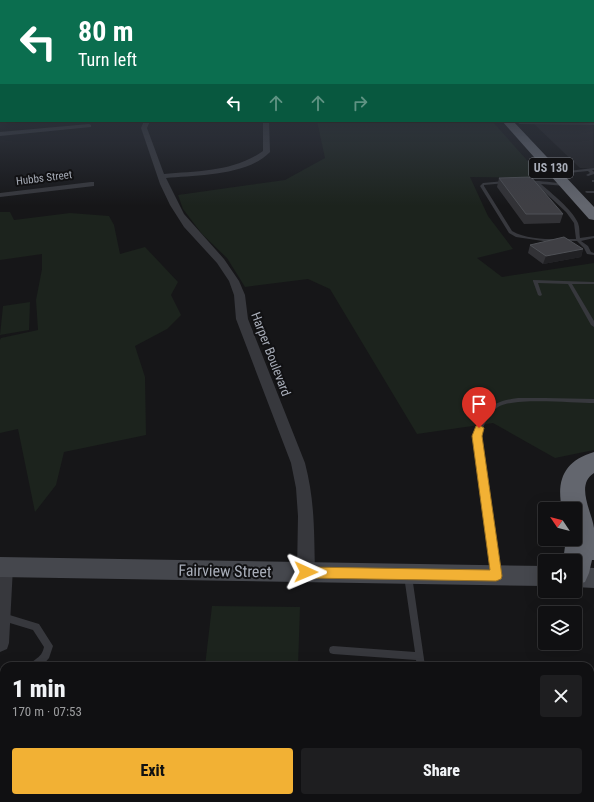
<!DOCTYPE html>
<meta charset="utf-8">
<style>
body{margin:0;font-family:"Roboto Condensed",sans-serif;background:#1e1e20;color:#f1f3f6;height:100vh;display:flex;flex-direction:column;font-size:15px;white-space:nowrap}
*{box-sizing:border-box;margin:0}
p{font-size:13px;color:#9c9d9f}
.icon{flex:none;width:22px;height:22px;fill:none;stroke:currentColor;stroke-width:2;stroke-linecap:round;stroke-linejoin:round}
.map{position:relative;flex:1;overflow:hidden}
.drawer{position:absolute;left:0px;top:662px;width:594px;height:140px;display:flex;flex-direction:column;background:#101012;border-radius:12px 12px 0 0;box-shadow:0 4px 16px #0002,0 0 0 1px #303032}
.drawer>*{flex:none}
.banner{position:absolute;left:0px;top:0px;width:594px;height:122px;box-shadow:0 4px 16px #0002,0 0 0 1px #303032;background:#0b6e4f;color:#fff;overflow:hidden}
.needle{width:26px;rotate:305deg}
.buttons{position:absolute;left:538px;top:502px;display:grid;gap:8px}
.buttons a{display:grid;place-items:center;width:44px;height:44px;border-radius:4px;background:#101012;box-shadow:0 4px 16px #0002,0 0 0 1px #303032;font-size:20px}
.pin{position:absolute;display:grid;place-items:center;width:34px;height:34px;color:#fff;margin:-41px -17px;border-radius:50% 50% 50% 0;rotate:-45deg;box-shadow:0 0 4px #0007}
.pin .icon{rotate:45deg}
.me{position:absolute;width:44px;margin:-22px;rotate:91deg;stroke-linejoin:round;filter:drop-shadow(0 0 3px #0008)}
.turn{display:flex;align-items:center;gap:14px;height:84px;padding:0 12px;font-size:18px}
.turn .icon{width:52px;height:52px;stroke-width:2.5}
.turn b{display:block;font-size:28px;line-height:34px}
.lanes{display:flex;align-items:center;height:38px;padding:0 12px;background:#0003;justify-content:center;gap:20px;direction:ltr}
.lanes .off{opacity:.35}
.round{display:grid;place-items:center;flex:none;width:42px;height:42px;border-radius:4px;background:#1e1e20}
.headline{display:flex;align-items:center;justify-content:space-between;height:68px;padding:0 12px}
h1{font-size:24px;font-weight:800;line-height:30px}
.button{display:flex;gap:8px;margin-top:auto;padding:8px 12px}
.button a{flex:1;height:46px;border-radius:4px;background:#f2b134;color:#111;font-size:16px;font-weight:800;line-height:46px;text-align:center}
.button a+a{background:#1e1e20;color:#f1f3f6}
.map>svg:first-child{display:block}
</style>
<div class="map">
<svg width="594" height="802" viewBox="0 0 594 802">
<rect width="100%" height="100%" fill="#161618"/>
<path fill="#222225" d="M593,108L594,169L580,168L531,121H593Z"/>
<path fill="#1c231d" d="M317,121H492L543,178L470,177L488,216L513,249L477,258L502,277L594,263V450L555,458L493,423L417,434L330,289L308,279L245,287L227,258L202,234L183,209L178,195L285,180L325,158Z
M0,212H10L14,220L70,213L109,216L114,225L120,254L145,247L178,282L171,295L181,315L167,329L135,346L145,377L146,435L64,452L56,485L35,512L18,429L0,433V340L1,338L38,330L36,300L42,269V254L0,260Z
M30,302L29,330L0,335L3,306Z
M212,606L300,607L298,666H205Z
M590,750L594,764V802H519V798H590Z
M221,798H295V802H222Z"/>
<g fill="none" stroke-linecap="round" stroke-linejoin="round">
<path fill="#37383d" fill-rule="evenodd" d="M518,122L594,123V125L519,124Z
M594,168V170H592L594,172V174L588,176L586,175L590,173L588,171L568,173L566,172L568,171Z
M592,180H594V182H592Z
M505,181L507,182L506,183L484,185V186L512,231C529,241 556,239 576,239L574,223L566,212L536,184L526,182C534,179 557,183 566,184V186H565L541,184C552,194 572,209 578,223C580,228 579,233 580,238L594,236V238L581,241L588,246L591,252L594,253V255L587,254L584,248L577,241H543L516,237L509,233L480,186L483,183Z
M586,191H594V193H587L585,192Z
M533,280L594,282V284H572L594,321V327L591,325L568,284L538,283L542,295L540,296L538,295L533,281Z
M518,398H545L594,399V403C574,403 513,397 498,407C488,414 484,425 480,436L500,573L499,575L496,576L493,575L492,573L474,436C483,409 490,402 518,398Z
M408,573L411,574L412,576L425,666H417L416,660L333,654L330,653L329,650L330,647L333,646L415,652L404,576L405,574Z
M3,613L39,624L53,646L49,658L43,665L42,666H30C34,657 41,660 44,647L33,630L0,620V614Z
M4,677V687L0,688V678Z"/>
<path fill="#37383d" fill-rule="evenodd" d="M0,103H1V107H0Z
M144,121H150L147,128L164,174C197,171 234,172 263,151V121H269L270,152C247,176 196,175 166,178L184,214L224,259L239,281L245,295L248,319L305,463C315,501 314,533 315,572L312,577L306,579L300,577L297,572L298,516L296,488L291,463L236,319L234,295L229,281L217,263L184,227L170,205L160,184L141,128Z
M89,124L91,125V127L0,136V132Z
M91,182H94V186L0,197V193Z
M5,560L11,562L13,567L9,643L7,649L0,652V562Z"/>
<path fill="#45474d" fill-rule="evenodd" d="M0,557L545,566V586L0,577Z
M575,567L594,568V588L575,587Z"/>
<path fill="#63666e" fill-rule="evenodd" d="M502,121H513L594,207V220L589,219Z
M594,452V473C575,485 592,512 594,528C594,539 594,550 594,560H592L589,573L585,582L575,585V561H563L566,539H575V509H562C556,480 564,461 594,452Z"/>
</g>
<path fill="#323236" d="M593,94H594V119H593Z
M499,178L563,214L560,223L524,224L497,187Z
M530,245L583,249L581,257L543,264L528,253Z"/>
<path fill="#212124" d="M583,249L581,257L543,264L546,256Z"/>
<path fill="#3f3f44" stroke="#4f5156" d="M593,94H594V100H593Z
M593,103L594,107V112H593Z
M531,177L563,214H526L499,178Z
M564,237L583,249L546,256L530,245Z"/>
<linearGradient id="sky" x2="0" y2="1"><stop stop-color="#0c0c0d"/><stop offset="0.46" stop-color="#363c48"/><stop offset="1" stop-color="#363c48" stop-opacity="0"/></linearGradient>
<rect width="594" height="206" fill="url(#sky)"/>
<path fill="#f2b134" stroke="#9d7322" d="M479,425L484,428L482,436L502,576L501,579L496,581L306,578L301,576L300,572L301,569L306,567L490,570L472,436L476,426Z"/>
<g text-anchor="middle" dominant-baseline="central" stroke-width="4" stroke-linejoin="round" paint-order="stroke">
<g font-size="11" fill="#a8adb8" stroke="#111113">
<text transform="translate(44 178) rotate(-7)">Hubbs Street</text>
</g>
<rect fill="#111113" stroke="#7b7e86" stroke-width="1" x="529" y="158" width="44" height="20" rx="3"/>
<g font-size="12" font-weight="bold" fill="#a8adb8">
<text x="551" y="168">US 130</text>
</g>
<g font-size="13" fill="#a8adb8" stroke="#111113">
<text transform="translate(271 354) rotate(69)">Harper Boulevard</text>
</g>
<g font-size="16" fill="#a8adb8" stroke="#111113">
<text transform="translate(225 571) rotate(1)">Fairview Street</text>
</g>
</g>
</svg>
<div class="buttons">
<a><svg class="needle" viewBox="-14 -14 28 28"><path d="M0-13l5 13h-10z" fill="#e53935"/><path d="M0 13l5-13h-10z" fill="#9c9d9f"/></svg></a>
<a><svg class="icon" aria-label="sound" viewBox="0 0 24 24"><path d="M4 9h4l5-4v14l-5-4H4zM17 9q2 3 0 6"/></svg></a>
<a><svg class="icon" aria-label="layers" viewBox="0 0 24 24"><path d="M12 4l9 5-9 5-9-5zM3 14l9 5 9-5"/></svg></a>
</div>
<div class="pin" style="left:479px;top:428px;background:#d93025"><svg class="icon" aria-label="arrive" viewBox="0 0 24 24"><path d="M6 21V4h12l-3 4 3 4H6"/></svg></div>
<svg class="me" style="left:306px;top:572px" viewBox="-20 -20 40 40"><path d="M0-17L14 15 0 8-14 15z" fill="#f2b134" stroke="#fff" stroke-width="4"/></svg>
<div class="banner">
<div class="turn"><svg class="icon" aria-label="left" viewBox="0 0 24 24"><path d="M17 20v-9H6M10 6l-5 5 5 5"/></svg><div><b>80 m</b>Turn left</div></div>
<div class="lanes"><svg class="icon" aria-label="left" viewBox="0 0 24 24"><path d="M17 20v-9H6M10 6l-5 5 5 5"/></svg><svg class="icon off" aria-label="ahead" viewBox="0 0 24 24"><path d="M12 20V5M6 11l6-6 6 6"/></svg><svg class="icon off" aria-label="ahead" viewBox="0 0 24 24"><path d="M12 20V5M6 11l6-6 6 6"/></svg><svg class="icon off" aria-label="right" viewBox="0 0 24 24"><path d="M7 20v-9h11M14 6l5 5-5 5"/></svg></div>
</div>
<section class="drawer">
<div class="headline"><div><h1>1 min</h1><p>170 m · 07:53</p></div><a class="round"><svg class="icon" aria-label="close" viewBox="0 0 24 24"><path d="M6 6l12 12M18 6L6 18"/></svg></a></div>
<div class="button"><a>Exit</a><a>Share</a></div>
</section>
</div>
